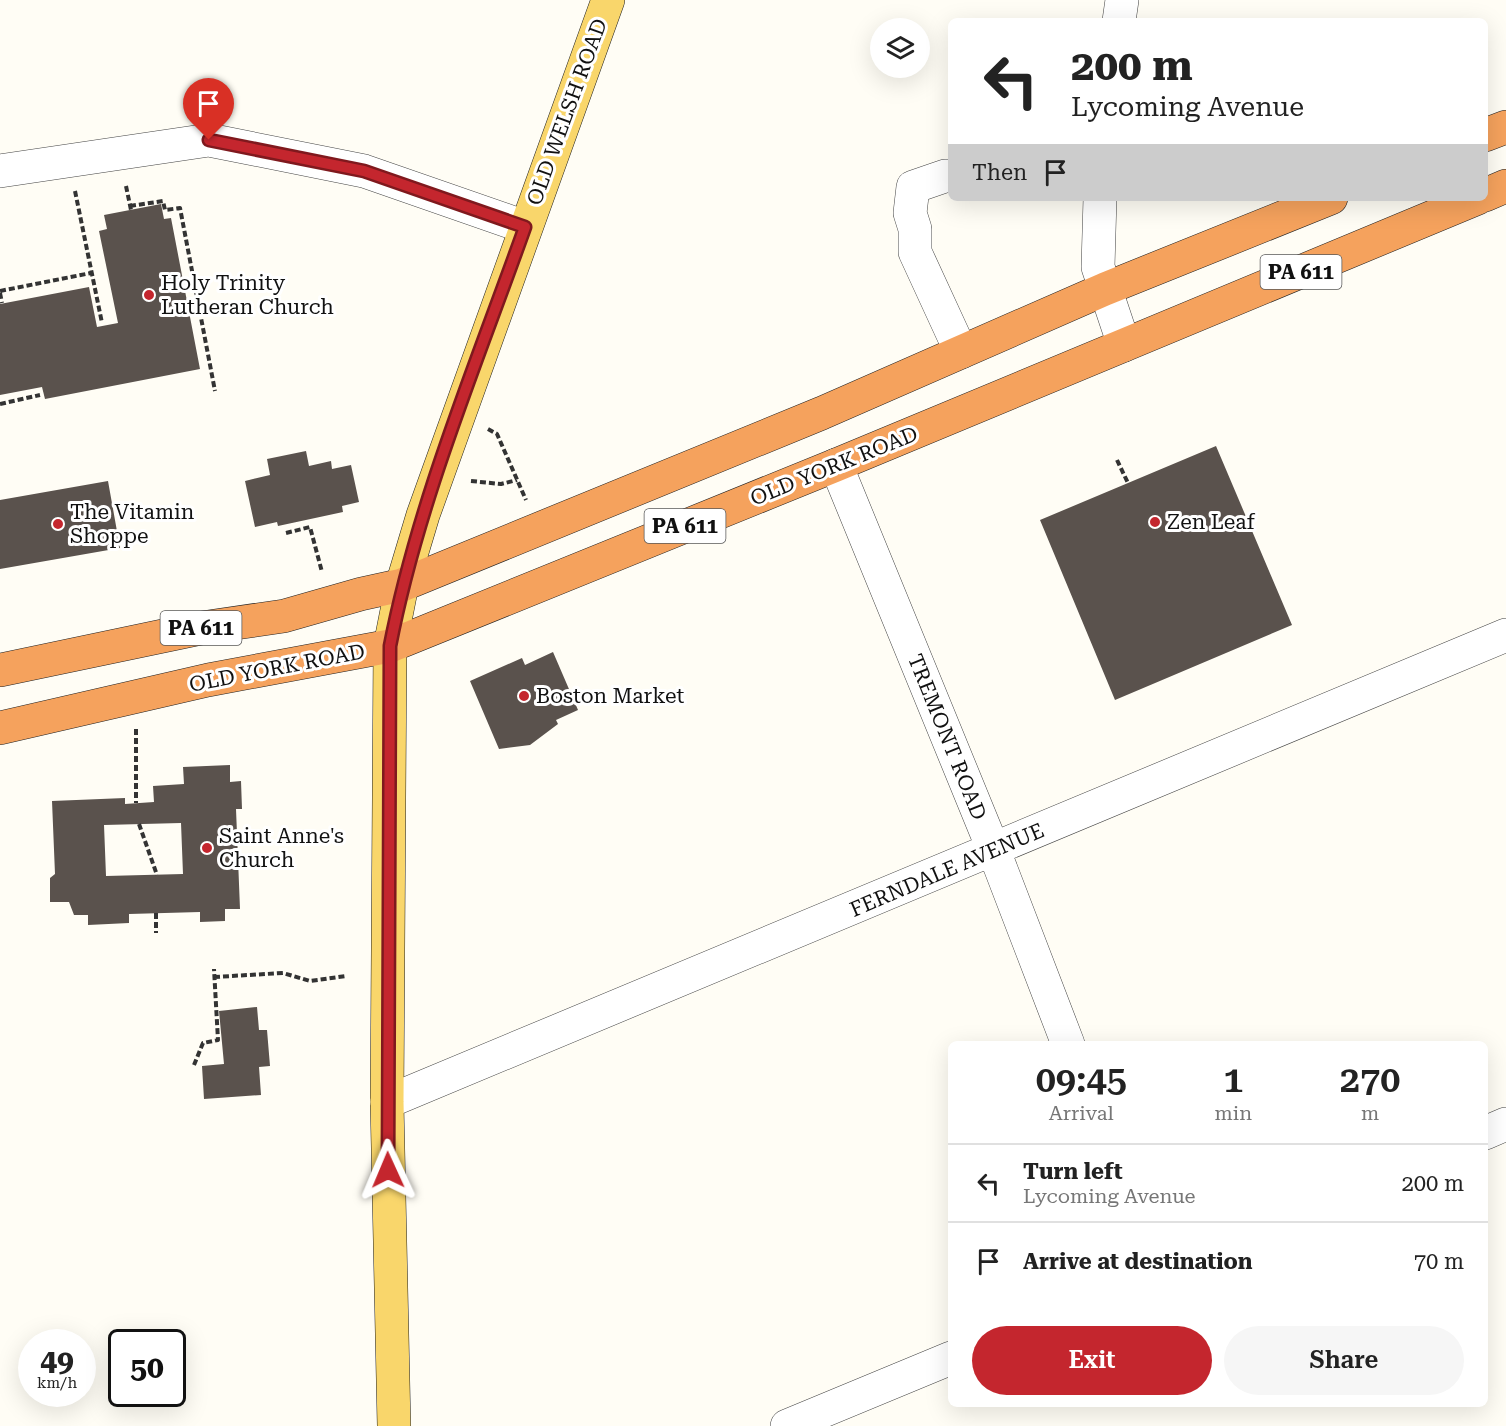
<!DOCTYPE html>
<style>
body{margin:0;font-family:"Roboto Serif",serif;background:#f6f6f6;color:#222;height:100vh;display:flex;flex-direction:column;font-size:22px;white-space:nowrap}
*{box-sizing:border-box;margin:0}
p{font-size:20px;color:#767676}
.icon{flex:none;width:33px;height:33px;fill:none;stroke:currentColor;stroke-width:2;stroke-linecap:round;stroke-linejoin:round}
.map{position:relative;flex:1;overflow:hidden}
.side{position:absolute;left:948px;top:1041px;width:540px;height:366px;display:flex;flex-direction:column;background:#fff;border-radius:9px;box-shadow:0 6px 24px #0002}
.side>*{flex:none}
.hud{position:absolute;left:948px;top:18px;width:540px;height:183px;border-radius:9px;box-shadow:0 6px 24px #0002;background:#fff;color:#222;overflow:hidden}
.tools{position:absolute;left:870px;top:18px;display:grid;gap:12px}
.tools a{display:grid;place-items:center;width:60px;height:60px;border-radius:50%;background:#fff;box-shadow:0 6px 24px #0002;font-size:30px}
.speed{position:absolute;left:18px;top:1329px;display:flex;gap:12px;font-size:30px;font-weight:700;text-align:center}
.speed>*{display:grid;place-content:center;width:78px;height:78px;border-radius:50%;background:#fff;box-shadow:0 6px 24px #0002;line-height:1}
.speed small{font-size:15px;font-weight:400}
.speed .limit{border:3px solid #111;border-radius:9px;background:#fff;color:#111}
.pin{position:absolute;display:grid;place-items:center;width:51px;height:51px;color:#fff;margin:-62px -26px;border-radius:50% 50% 50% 0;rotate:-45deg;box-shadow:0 0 6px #0007}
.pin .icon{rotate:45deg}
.me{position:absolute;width:66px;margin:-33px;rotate:359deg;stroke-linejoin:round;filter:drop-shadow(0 0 4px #0008)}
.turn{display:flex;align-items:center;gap:21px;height:126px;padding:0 24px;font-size:27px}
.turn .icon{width:78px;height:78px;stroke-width:2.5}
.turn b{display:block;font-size:42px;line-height:51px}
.then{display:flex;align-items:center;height:57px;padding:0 24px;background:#0003;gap:12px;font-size:22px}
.eta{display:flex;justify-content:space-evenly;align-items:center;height:102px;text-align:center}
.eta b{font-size:36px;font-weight:600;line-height:42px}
.action{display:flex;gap:12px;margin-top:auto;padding:12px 24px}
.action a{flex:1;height:69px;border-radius:36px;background:#c4262e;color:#fff;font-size:24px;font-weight:600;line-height:69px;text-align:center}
.action a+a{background:#f6f6f6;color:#222}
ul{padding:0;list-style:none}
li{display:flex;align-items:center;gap:18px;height:78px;padding:0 24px;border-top:2px solid #e0e0e0}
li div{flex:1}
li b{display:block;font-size:22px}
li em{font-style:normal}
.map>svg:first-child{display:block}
</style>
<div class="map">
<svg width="1506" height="1426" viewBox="0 0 1506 1426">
<rect width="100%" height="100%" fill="#fffdf5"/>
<path fill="#5a524d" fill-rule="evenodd" d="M161,204L164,219L171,218L200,369L45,399L42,387L0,395V304L89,287L97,327L118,323L99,231L107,229L104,215Z
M1216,446L1292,625L1115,700L1040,520Z
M306,451L309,466L331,461L332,469L351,465L359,502L342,506L343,512L278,526L277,522L255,527L245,481L270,475L267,459Z
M108,481L120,548L0,569V500Z
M553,652L578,710L556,720L558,724L530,745L499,749L470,681L522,658L525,665Z
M230,765V782L241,781L242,809H236L240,909H225V921L200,922V912L129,914V923L88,925V915H74L69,902H50V878L55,874L52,801L125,798V804L154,802L153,786L184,784L183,767ZM181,823L183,874L106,876L104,825Z
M257,1007L259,1030H267L270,1066L259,1067L261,1095L204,1099L202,1066L224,1064L219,1011Z"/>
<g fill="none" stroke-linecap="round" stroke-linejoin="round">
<g stroke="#444" stroke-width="34">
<path id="minor" d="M1119,21L1122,0
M0,171L209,140L364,171L525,227
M951,176H945L913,187L910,213L915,229V252L961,352
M1100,198L1098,267L1124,345
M836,465L994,851L1068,1044
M387,1102L1506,635
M1485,1133L1506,1124
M787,1426L951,1358"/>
</g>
<g stroke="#222" stroke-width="34">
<path id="major" d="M394,1426L387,1102L390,646L402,585L423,515L608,0"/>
</g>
<g stroke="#222" stroke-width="34">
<path id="highway" d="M1485,135L1506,127
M1485,195L1506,186
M0,670L201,628L284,616L361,594L402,585L822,413L1105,289L1331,198
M0,728L208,680L390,646L836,465L1478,198"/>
</g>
<path stroke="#333" stroke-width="4" stroke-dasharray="6 3" stroke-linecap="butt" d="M126,186L131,210
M75,191L102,323
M130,206L163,201L165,210L180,208L215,391
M0,291L91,273
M0,293L2,303
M0,404L40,395
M488,429L497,434L526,500
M1117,460L1128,483
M471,481L501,484L517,480
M286,533L310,527L322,572
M136,729V803
M139,824L157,875
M156,913V933
M214,977L283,973L310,981L346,976
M194,1065L203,1043L218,1040L214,969"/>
<use href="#minor" stroke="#fff" stroke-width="33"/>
<use href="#major" stroke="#f9d66b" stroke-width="33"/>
<use href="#highway" stroke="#f5a25d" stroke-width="33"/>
</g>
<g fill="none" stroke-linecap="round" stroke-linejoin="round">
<g stroke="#7f191e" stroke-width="15">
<path id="route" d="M209,140L364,171L525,227C476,365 418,502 390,646L388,1170"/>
</g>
<use href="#route" stroke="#c4262e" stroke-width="10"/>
</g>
<g fill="#c4262e" stroke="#fff" stroke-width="2">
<circle cx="149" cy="295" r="6"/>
<circle cx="1155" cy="522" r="6"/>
<circle cx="58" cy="524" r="6"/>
<circle cx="524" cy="696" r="6"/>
<circle cx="207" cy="848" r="6"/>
</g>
<g text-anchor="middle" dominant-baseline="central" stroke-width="6" stroke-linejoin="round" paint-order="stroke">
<g fill="#fff" stroke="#585858" stroke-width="1.5">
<rect x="1260.5" y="255" width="81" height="34" rx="4.5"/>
<rect x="644.5" y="509" width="81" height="34" rx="4.5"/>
<rect x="160.5" y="611" width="81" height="34" rx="4.5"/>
</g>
<g font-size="20" font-weight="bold" fill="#111">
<text x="1301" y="272">PA 611</text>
<text x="685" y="526">PA 611</text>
<text x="201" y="628">PA 611</text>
</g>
<g font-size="21" fill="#111" stroke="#fff">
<text transform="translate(567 112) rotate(-70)">OLD WELSH ROAD</text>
<text transform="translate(834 466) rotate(-22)">OLD YORK ROAD</text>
<text transform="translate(277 668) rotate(-11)">OLD YORK ROAD</text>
<text transform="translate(947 737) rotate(68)">TREMONT ROAD</text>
<text transform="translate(947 870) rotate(-23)">FERNDALE AVENUE</text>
</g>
<g font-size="21" fill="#111" stroke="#fff" text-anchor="start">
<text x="161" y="283">Holy Trinity<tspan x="161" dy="24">Lutheran Church</tspan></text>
<text x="70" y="512">The Vitamin<tspan x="70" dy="24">Shoppe</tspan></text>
<text x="1167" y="522">Zen Leaf</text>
<text x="536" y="696">Boston Market</text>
<text x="219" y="836">Saint Anne's<tspan x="219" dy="24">Church</tspan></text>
</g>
</g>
</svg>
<div class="tools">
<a><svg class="icon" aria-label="layers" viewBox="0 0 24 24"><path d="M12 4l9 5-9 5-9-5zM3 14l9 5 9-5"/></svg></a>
</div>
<div class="speed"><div>49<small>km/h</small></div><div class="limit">50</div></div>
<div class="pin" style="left:209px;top:140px;background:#d93025"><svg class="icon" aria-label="arrive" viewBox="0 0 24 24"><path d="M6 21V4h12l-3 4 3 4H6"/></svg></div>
<svg class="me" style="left:388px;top:1170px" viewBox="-20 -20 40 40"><path d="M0-17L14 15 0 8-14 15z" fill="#c4262e" stroke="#fff" stroke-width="4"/></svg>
<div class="hud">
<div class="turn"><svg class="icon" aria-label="left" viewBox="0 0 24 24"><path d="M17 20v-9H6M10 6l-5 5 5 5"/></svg><div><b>200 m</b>Lycoming Avenue</div></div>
<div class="then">Then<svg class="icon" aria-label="arrive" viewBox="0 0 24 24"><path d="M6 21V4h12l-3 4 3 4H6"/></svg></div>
</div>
<section class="side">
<div class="eta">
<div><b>09:45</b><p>Arrival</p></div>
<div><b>1</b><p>min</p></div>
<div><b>270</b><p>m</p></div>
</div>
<ul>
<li><svg class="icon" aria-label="left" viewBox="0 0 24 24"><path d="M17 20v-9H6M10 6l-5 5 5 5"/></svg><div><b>Turn left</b><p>Lycoming Avenue</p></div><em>200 m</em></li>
<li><svg class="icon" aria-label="arrive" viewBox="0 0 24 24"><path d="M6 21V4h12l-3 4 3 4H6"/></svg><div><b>Arrive at destination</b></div><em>70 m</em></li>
</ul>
<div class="action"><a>Exit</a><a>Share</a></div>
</section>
</div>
